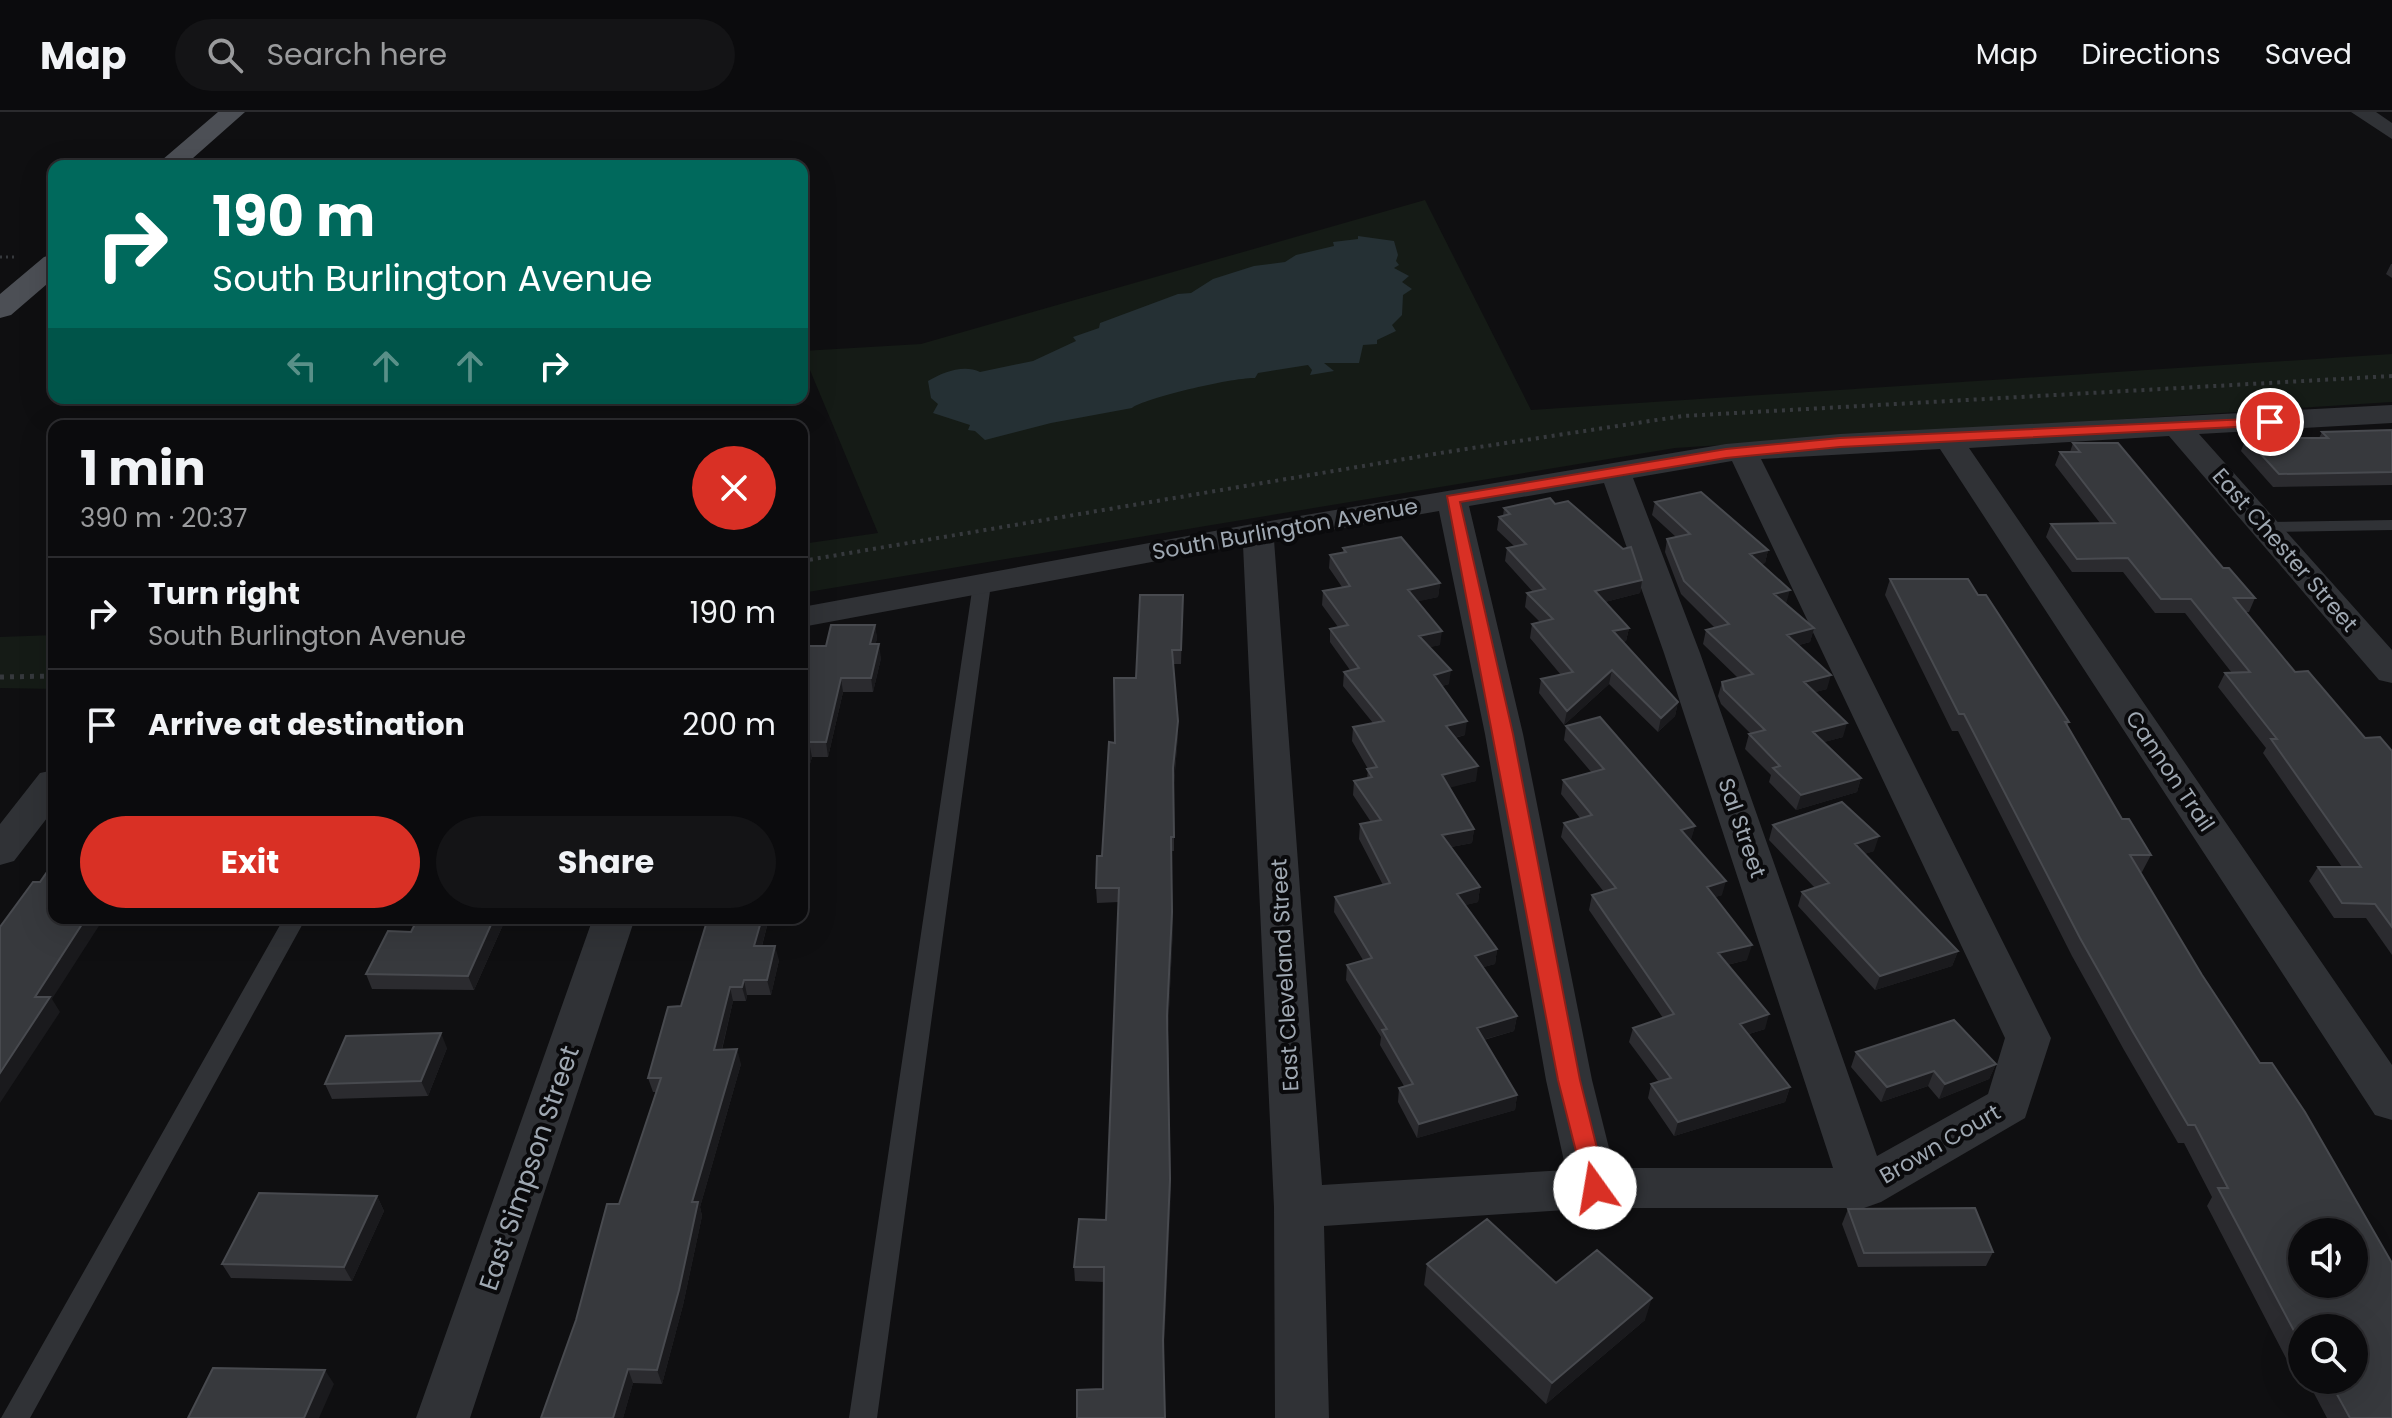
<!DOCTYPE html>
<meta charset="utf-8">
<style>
body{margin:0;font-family:Poppins,sans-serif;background:#141416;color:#f1f3f6;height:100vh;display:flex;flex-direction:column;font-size:30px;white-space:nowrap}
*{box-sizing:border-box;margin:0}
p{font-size:26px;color:#9a9b9d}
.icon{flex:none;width:44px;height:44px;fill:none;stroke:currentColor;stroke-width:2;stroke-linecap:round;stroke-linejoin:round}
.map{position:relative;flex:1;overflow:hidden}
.drawer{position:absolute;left:48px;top:308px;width:760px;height:504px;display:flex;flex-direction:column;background:#0b0b0d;border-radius:16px;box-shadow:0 8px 32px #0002,0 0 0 2px #2b2b2e}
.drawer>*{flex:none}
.top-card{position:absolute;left:48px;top:48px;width:760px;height:244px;border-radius:16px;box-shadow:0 8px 32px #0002,0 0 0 2px #2b2b2e;background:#00695c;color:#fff;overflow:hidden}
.fabs{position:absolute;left:2288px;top:1106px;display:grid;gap:16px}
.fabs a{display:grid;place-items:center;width:80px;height:80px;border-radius:50%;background:#0b0b0d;box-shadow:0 8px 32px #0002,0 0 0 2px #2b2b2e;font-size:40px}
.pin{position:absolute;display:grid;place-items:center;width:68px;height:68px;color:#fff;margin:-34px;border:4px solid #fff;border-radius:50%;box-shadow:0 2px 8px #0007}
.me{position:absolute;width:88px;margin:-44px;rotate:347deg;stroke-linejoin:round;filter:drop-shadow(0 0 6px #0008)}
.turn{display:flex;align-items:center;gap:28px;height:168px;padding:0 32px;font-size:36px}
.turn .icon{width:104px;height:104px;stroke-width:2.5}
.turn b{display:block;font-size:56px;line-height:68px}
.lanes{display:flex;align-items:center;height:76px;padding:0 32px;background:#0003;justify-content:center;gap:40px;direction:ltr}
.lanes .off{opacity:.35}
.round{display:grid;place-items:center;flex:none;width:84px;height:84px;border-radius:42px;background:#141416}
.head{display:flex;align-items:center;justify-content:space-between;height:136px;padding:0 32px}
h1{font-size:48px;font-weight:700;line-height:60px}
.cta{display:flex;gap:16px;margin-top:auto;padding:16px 32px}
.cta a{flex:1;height:92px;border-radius:48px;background:#d93025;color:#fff;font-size:32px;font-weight:700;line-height:92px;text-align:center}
.cta a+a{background:#141416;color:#f1f3f6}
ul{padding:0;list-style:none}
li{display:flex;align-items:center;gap:24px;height:112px;padding:0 32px;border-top:2px solid #2b2b2e}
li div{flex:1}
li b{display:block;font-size:30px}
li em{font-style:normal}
header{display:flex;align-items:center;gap:48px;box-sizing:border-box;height:112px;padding:0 40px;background:#0b0b0d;border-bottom:2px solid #2b2b2e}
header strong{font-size:38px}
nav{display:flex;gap:44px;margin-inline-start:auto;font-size:28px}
.search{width:560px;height:72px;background:#141416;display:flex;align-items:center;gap:20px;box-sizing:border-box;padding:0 28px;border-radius:44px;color:#9a9b9d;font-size:30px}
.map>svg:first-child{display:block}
</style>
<header>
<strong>Map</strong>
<div class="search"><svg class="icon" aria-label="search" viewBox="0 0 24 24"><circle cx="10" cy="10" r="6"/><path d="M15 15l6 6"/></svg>Search here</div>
<nav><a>Map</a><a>Directions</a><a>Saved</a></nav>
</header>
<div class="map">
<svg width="2392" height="1306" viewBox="0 0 2392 1306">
<rect width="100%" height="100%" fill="#0f0f11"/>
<path fill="#151b16" d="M1425,88L1531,298L2392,242V290L1675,336L802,481V432L878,421L802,239L921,232Z
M54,523V577L0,576V525Z"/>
<path fill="#253034" d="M1358,124L1394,129L1398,143L1396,149L1399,153L1394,156L1409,164L1402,170L1412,177L1403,183L1402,203L1392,213L1396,219L1377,228V232L1363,233L1359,251H1324L1334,259L1310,263L1312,258L1308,253L1258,261L1255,266C1235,265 1144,286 1132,296L1051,311L985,328L975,319L968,318L970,313L933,301L938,292L931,286L928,269C943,260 964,252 980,260L1033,249L1076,229L1073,225L1099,216L1100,211L1178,182L1191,181L1213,167L1254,154L1285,150L1296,143L1334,134L1333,130L1358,127Z"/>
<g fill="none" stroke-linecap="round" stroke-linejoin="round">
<path stroke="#36393d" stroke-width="3" stroke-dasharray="2 4" stroke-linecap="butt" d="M0,145H15"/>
<path stroke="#36393d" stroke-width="4" stroke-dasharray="3 5" stroke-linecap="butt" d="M802,449L1440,341L1683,304L2392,264"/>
<path stroke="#36393d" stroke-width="5" stroke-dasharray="4 6" stroke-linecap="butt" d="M0,565L54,564"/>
<path fill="#303236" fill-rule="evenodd" d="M2392,408V418L2265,420L2257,415L2265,410Z
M982,467L991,472L877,1306H849L973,472Z
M284,806H306L30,1306H1Z"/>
<path fill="#303236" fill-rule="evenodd" d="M2351,0H2376L2392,11V27Z
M2392,293V311L2199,322L2392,538V571L2379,568L2169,324L1969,336L2392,953V1008L2375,1003L1940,337L1761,347L2051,926L2025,1006L1881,1090L1864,1096H1595L1324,1114L1329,1306H1275L1274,1095L1243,433L802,515V495L1258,411L1726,332L1840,322ZM1732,349L2005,926L1988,982L1877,1044L1700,541L1633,366ZM1604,371L1664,541L1833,1056H1614L1592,968L1523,622L1469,394ZM1439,399L1485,622L1546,968L1566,1058L1322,1073L1274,428Z
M54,658V697L14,749L0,753V712L40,661Z
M593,806H635L470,1306H416Z"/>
<path fill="#4c4f55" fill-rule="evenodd" d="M218,0H245L184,54H155Z
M54,142V166L11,203L0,206V182L44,145Z"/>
</g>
<path fill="#2b2b2f" d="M2391,152H2392V166L2386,162Z
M2392,318V373L2273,375L2241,339L2246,326H2319L2322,320Z
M2073,331L2223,456L2255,486L2249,500H2245L2295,560L2365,626L2392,639V843L2366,806H2334L2309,769L2318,755H2342L2263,641L2266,636L2218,575L2225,561H2232L2185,501H2155L2123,460H2072L2046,425L2051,412L2100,411L2055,353L2060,340H2070Z
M1655,390L1768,438L1765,451L1761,452L1786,492L1814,516L1810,530L1799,533L1827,577L1815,580L1843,625L1824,630L1861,666L1857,680L1796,698L1769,670L1771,663L1745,637L1749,622H1751L1721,592L1718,584L1722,570L1738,566L1703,532L1706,518L1715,516L1681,482L1665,440L1667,427L1676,425L1652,403Z
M1504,396L1642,468L1640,481L1605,490L1629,516L1626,529L1623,530L1678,590L1675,604L1658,620L1609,572L1564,613L1539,581L1541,567L1561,563L1530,526L1532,512L1540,510L1525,495L1527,481L1533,480L1505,449L1507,436L1514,434L1497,418L1499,405L1503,404Z
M1343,436L1440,471L1438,485L1418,489L1440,533L1429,535L1449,572L1442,574L1465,623L1455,626L1476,669L1449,675L1474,717L1472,731L1451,735L1480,775L1478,790L1465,793L1497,837L1495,852L1483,855L1517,904L1514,919L1484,928L1517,983L1515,998L1417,1026L1398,990L1399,976L1404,974L1380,933L1381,925L1346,868L1347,853L1363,848L1334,800L1335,785L1383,773L1359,727L1360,712L1371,710L1353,683L1354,669L1367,666L1368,657L1352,629L1353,615L1373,611L1343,574L1344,560L1350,558L1330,530V517L1338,515L1322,493L1323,479L1342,475L1329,456L1330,443L1343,441Z
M1890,467L1978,483L2069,610L2067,614L2122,707L2151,743L2142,760H2141L2392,1306H2327L2307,1268H2354L2302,1216V1260L2296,1250H2288L2207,1094L2212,1085L2184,1031H2178L2124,938L2072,844L1958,619H1952L1885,483Z
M1183,483L1181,552H1173L1178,623L1174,671V739H1171L1173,815L1168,918L1171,1082L1103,1277L1104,1170L1075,1169L1074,1155L1106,1108L1119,790L1097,791L1096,776L1102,744L1115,631L1136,566Z
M875,513L877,527L875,532L881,546L873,580H843L828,645H812L802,679V534H826Z
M1566,614L1695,714L1690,729L1722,783L1715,785L1747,848L1727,853L1765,917L1749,922L1790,975L1785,990L1674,1024L1648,986L1651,972L1658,969L1629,930L1633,916L1663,906L1589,798L1592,783L1604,780L1561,725L1564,711L1580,706L1561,682L1563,668L1592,661L1564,628Z
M1773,713L1874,739L1864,742L1958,839L1952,854L1875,878L1798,794L1802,780L1815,776L1769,728Z
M506,806L474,878L372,877L366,862L411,820Z
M708,806H769L762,834L779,848L771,883H747L746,889H733L722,938L741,952L700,1095L702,1104L683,1193L662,1272L633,1271L623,1306H541L619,1092L656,980H653L648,966L681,894Z
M447,936L428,984L332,987L325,972Z
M1856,940L1996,952L1989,967L1939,987L1928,974L1881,990L1851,955Z
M377,1084L384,1099L352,1169L231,1166L222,1152Z
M1848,1097L1993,1140L1986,1154L1858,1155L1842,1112Z
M1427,1152L1556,1171L1645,1208L1546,1292L1424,1173Z"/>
<path fill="#1a1a1d" d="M1768,438L1765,451L1747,455L1750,442Z
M1642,468L1640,481L1593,493L1595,479Z
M1440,471L1438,485L1407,492L1408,478Z
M1790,478L1786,492L1774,482Z
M875,513L877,527L872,546L870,532Z
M1629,516L1626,529L1611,533L1613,519Z
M1814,516L1810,530L1784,537L1787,523Z
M1442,519L1440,533L1418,538L1419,524Z
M879,532L881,546L873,580L871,566Z
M1451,558L1449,572L1432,577L1434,563Z
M1612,558L1609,572L1564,613L1567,599Z
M1831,563L1827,577L1800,584L1804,570Z
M841,566L843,580L828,645L826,630Z
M1678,590L1675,604L1658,620L1661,606Z
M1178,609V623L1174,671L1173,656Z
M1467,609L1465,623L1444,628L1446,614Z
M1847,611L1843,625L1809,634L1813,620Z
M809,630L812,645L802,679V655Z
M1478,654L1476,669L1441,678L1442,663Z
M1861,666L1857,680L1796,698L1801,683Z
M1695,714L1691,728L1677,732L1681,718Z
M1474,717L1472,731L1440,737L1442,723Z
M1879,724L1874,739L1850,747L1855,732Z
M1726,769L1722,783L1703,789L1707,775Z
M1480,775L1478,790L1455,796L1457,782Z
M1172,800L1173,815L1168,918L1167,904Z
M86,806H104L52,887L60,900L0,991V961L35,885Z
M494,806H506L474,878L468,864Z
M762,806H769L758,849L754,834Z
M1752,833L1747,848L1714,856L1718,841Z
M775,834L779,848L771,883L767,868Z
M1497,837L1495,852L1473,858L1475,844Z
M1958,839L1952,854L1875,878L1880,864Z
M744,868L747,883L746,889L742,875Z
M730,875L733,889L718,953L714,938Z
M1769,902L1765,917L1736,926L1740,912Z
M1517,904L1514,919L1475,930L1477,916Z
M441,921L447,936L428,984L421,969Z
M737,937L741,952L700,1095L702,1104L683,1193L662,1272L657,1258L692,1090Z
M1996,952L1989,967L1939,987L1945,972Z
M1934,959L1928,974L1881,990L1887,975Z
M1790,975L1785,990L1674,1024L1678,1010Z
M1517,983L1515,998L1417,1026L1419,1012Z
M1170,1067L1171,1082L1164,1242L1163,1228Z
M377,1084L384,1099L352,1169L344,1155Z
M1652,1186L1645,1208L1546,1292L1552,1271Z
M628,1257L633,1271L623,1306H613Z
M325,1258L334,1272L319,1306H304Z"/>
<path fill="#37393d" stroke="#484a4f" stroke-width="2" fill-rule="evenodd" d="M2392,318V360L2279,362L2246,326H2328L2322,320Z
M2073,331H2118L2223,456H2229L2255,486H2234L2295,560L2308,559L2365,626L2380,625L2392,639V815L2375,792L2342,791L2318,755H2361L2271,627H2277L2225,561L2250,560L2191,487H2161L2128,446L2077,447L2051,412L2115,411L2060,340H2080Z
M1701,380L1768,438L1750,442L1790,478L1774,482L1814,516L1787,523L1831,563L1804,570L1847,611L1813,620L1861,666L1801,683L1773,656L1780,654L1749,622L1765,618L1724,578L1722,570L1753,562L1706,518L1729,512L1684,469L1667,427L1690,422L1655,390Z
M1550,386L1555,392L1568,389L1623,437L1631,435L1642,468L1595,479L1629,516L1613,519L1678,590L1661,606L1612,558L1567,599L1541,567L1573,560L1532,512L1553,507L1527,481L1545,477L1507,436L1526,432L1499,405L1510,402L1504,396Z
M1401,425L1440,471L1408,478L1442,519L1419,524L1451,558L1434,563L1467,609L1446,614L1478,654L1442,663L1474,717L1442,723L1480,775L1457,782L1497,837L1475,844L1517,904L1477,916L1517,983L1419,1012L1399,976L1413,972L1382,918L1387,917L1347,853L1372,846L1335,785L1390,771L1360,712L1381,708L1354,669L1372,665L1367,657L1377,655L1353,615L1384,609L1344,560L1359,556L1330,517L1348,513L1323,479L1350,474L1330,443L1346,440L1343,436Z
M1890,467H1968L1978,483H1986L2069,610H2065L2122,707H2129L2151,743H2130L2202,863L2260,951H2272L2305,1000L2392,1151V1306H2350L2329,1268H2354V1216H2302L2301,1232L2218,1076H2228L2195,1013H2188L2133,920L2080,826L1964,602H1959ZM2302,1120H2354V1172H2302Z
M1140,483H1183L1181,538H1172L1178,609L1173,656L1174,725H1171L1172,800L1167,904L1170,1067L1163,1228L1165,1306H1077V1278L1103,1277L1104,1155H1074L1079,1107L1106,1108L1119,776H1096L1097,744H1102L1109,630L1115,631L1114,566H1136Z
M831,513H875L870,532H879L871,566H841L826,630H809L802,655V534H826Z
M1600,605L1695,714L1681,718L1726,769L1707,775L1752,833L1718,841L1769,902L1740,912L1790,975L1678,1010L1651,972L1671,966L1633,916L1674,902L1592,783L1616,776L1564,711L1592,703L1563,668L1604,657L1566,614Z
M1842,690L1879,724L1855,732L1958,839L1880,864L1802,780L1829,771L1773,713Z
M54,750V806H86L35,885H50L0,961V815L33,770H40Z
M418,806H494L468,864L366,862L388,819L411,820Z
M708,806H762L754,834H775L767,868H744L742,875H730L714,938L737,937L692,1090H698L679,1178L657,1258L628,1257L613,1306H541L576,1208L607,1092H619L661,966H648L668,895L681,894Z
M1954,908L1996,952L1945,972L1934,959L1887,975L1856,940Z
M441,921L421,969L325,972L346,924Z
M259,1081L377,1084L344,1155L222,1152Z
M1975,1096L1993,1140L1864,1141L1848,1097Z
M1487,1107L1556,1171L1597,1138L1652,1186L1552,1271L1427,1152Z
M213,1256L325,1258L304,1306H188Z"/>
<path fill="#d93025" stroke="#8d1f18" stroke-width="2" d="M2270,306L2277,310L2275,313L1840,335L1726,346L1460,390L1513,622L1580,968L1607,1076L1603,1083L1595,1086L1587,1083L1558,968L1447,384L1726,337L1840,326Z"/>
<g text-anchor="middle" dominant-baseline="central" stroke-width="8" stroke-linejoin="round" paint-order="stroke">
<g font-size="22" fill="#9fa8b2" stroke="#0a0a0c">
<text transform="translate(1285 417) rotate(-10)">South Burlington Avenue</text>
<text transform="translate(2285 438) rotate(49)">East Chester Street</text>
<text transform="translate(2170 659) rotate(56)">Cannon Trail</text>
<text transform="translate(1742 716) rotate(71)">Sal Street</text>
<text transform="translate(1285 863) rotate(-93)">East Cleveland Street</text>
<text transform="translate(1940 1032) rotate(-30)">Brown Court</text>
</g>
<g font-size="26" fill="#9fa8b2" stroke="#0a0a0c">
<text transform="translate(529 1056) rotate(-71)">East Simpson Street</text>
</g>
</g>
</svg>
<div class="fabs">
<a><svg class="icon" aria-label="sound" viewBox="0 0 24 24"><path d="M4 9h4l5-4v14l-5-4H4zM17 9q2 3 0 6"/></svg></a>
<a><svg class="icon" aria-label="search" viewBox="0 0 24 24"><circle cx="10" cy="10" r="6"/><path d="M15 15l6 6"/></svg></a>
</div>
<div class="pin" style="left:2270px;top:310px;background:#d93025"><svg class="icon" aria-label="arrive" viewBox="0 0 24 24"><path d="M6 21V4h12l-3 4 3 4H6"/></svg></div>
<svg class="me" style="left:1595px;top:1076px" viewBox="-20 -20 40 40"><circle r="19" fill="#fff"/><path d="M0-13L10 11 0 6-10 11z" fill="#d93025"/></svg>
<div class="top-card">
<div class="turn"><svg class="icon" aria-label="right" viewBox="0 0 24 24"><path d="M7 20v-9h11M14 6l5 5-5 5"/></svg><div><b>190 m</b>South Burlington Avenue</div></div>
<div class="lanes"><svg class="icon off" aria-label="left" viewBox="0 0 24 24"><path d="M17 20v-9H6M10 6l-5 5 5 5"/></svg><svg class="icon off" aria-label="ahead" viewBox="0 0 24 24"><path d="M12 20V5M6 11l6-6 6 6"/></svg><svg class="icon off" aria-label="ahead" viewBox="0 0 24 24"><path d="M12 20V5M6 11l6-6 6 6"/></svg><svg class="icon" aria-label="right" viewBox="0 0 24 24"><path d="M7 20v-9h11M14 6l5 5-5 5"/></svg></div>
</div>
<section class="drawer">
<div class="head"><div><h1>1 min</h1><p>390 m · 20:37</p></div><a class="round" style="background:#d93025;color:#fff"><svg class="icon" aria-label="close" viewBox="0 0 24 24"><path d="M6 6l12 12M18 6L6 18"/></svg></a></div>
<ul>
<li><svg class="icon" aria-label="right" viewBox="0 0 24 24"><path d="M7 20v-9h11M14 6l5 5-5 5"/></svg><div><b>Turn right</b><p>South Burlington Avenue</p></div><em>190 m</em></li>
<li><svg class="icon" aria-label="arrive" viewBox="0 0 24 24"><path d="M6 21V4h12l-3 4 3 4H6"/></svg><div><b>Arrive at destination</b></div><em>200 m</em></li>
</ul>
<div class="cta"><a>Exit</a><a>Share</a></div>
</section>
</div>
